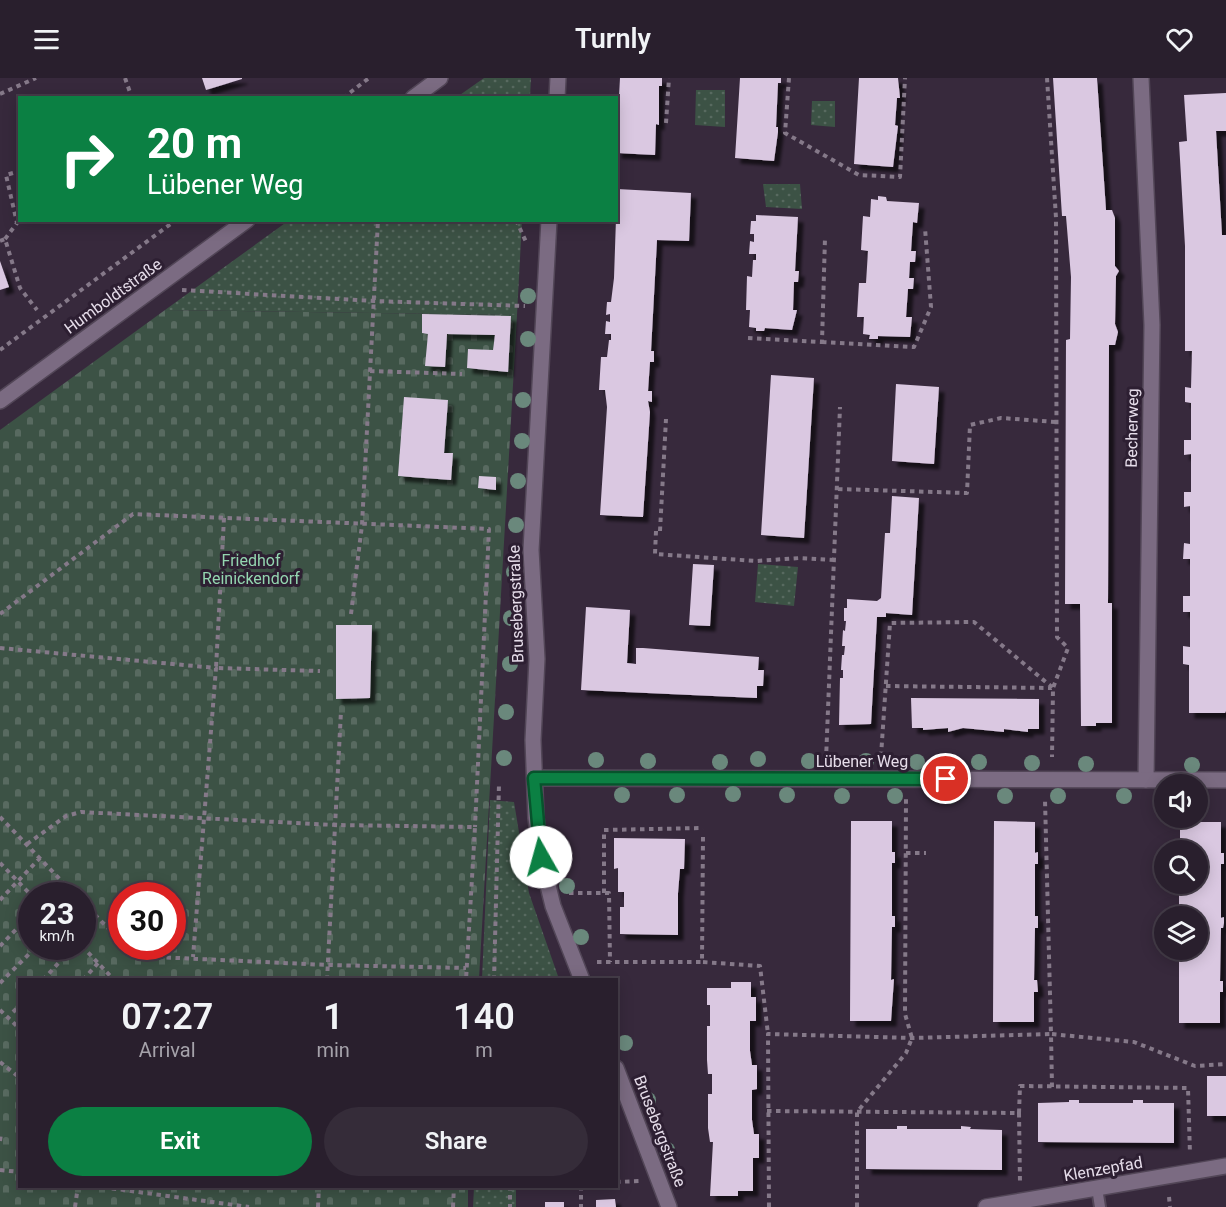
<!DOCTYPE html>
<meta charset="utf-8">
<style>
body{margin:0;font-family:Roboto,sans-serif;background:#352c39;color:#f1f3f6;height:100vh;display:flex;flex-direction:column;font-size:22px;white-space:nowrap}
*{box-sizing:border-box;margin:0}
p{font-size:20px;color:#a5a2aa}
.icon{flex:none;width:33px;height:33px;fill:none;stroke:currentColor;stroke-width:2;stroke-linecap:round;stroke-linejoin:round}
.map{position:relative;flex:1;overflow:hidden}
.drawer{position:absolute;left:18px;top:900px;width:600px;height:210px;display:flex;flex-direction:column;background:#291f2d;border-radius:0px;box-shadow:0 3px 15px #0003,0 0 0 2px #453d49}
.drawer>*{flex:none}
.guide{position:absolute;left:18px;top:18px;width:600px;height:126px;border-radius:0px;box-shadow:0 3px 15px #0003,0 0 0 2px #453d49;background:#0b8043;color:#fff;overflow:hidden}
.fabs{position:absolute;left:1154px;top:696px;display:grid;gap:12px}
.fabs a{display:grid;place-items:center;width:54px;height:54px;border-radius:50%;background:#291f2d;box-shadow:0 3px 15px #0003,0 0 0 2px #453d49;font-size:30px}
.speed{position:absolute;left:18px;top:804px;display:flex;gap:12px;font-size:30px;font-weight:700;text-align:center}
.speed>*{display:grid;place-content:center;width:78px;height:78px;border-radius:50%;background:#291f2d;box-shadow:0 3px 15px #0003,0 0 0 2px #453d49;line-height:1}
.speed small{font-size:15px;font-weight:400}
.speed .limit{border:9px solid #d22;background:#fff;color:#111}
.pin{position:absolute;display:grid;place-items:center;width:51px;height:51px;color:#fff;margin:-26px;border:3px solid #fff;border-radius:50%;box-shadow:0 2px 6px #0007}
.me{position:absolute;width:66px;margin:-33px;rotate:353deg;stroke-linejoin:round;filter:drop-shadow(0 0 4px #0008)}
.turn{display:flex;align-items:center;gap:21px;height:126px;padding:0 30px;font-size:27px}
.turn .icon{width:78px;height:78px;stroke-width:2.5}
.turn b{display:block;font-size:42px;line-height:51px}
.eta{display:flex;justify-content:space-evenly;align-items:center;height:102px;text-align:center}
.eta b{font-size:36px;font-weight:600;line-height:42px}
.cta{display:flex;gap:12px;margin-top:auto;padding:12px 30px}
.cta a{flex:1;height:69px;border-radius:36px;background:#0b8043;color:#fff;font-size:24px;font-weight:600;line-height:69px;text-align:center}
.cta a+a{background:#352c39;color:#f1f3f6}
header{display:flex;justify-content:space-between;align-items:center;height:78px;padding:0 30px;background:#291f2d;font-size:27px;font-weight:600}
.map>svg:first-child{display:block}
</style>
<header><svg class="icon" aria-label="menu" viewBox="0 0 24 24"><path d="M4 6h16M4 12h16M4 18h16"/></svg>Turnly<svg class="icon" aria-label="heart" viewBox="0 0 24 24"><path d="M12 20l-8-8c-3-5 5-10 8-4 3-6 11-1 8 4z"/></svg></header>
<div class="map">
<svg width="1226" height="1129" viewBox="0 0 1226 1129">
<defs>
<pattern id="grass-dots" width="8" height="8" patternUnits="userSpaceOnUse" patternTransform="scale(1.5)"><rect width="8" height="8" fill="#3c5245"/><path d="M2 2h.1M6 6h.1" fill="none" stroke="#586a60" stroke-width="1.8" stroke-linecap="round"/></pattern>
<pattern id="cemetery-stones" width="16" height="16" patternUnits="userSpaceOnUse" patternTransform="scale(1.5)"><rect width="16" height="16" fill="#3c5245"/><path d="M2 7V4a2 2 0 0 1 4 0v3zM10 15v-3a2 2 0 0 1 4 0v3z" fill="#586a60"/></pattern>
<filter id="shadow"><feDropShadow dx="5.5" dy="5.5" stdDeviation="1.5" flood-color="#0009"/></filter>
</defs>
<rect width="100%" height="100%" fill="#37293c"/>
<path fill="url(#grass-dots)" d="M484,0H531L530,19H457Z
M696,12H725V49L695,47Z
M812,23H835V49L811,47Z
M763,106H800L802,131L766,129Z
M288,143H522L517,237L165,232Z
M758,486L798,489L794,528L755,524Z
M490,722L514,724L529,815L559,901H482Z
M474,1109H516V1129H473Z"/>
<path fill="url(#cemetery-stones)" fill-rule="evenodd" d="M165,232L517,237L479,901L20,902V1108H468V1129H0V352ZM32,818H82V868H32ZM122,818H172V868H122Z"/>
<path fill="#dac8e1" filter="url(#shadow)" d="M202,0H242V1L206,12Z
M620,0H662V8H659V47L656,46L655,77L616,75Z
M740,0H781V5H778L776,49H778V54L774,83L735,80Z
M859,0H898L900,20H897L895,47L898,48L893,89L854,86Z
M1053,0H1097L1106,132H1112L1115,140V188L1119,193L1116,198L1115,246L1118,254L1115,267H1109L1108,525H1112V645H1096V648H1081L1080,526H1065L1066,262L1070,261L1071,199L1066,138H1062Z
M1226,15V53H1216L1222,157H1226V633L1225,635H1189V587L1183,586V568L1190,569V534H1183V518H1190V481H1183L1184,465L1190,466V428L1184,429V414H1191V376L1184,377V362H1191V325L1185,324V309L1191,310L1192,273H1185V168L1179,64L1187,63L1184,17Z
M617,111L691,115L689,163L657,162L651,273H654V284H650L648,313H652V324L648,323L650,334L643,439L600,437L607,329L605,312H599L601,279H607L609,262H611V256H605L606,243L610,244V236L606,237L607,224H611L614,200Z
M878,118L886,119L887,123L919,125L917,145L913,144L911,173H916L915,184H910L909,200H914L913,211H908L906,239H912L910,259L878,258V261H869L870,257L863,256L864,239H857L859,205H866L868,173L861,172L863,138L870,139L871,121L878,122Z
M756,137L798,139L795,193H799L798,204H794L793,232H797L792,252L765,250L764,253H756V250L749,249L750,232H746L747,198L752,199L753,182H756V176H749L750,163L754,164V156H750L751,143H756Z
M0,183L9,209L0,212Z
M422,236L511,238L508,294L467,290L468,271L493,272L495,257L447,256L445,289L425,288L428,256L422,255Z
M771,297L814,300L804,460L761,457Z
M896,306L939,309L934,386L892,383Z
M404,319L448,322L444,375H453L451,402L398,398Z
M479,398L496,399V412L478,410Z
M892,418L919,420L912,537L886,535V539H877L871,646L839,647L840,600H843V592H841L842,577H844L845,568H842L843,552L845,553L846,543H844V530H847V521L877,523L881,520L885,455H890Z
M693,486L714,487L710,548L689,547Z
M586,529L630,532L627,585L636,586V570H643L759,579L758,592H764L763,608H757V620L581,612Z
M336,547H372L370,620L336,621Z
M911,620L1039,621V651H1028V654L1004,651V654L963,650L948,654V650L923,652V650H912Z
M851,743H892V774H895V785H892V838H895V849H892L891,902L894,901L891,943H850Z
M994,743L1035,744V775L1038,774V786H1035V838H1038V850H1035L1034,902H1037L1038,914H1034V944H993Z
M1180,744H1221V775H1224V786H1221V840L1224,839V845L1223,850H1221L1220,903H1223V914H1220V945H1179V872H1197V838H1179V806H1197V772H1180Z
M614,760L685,761L684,791H680L678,815V857L620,856V829H624V814H618V790L614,791Z
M731,904H751V919H756V943H750V973L752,987H757V1011L752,1012V1042L754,1056H759V1080H753V1113H738V1118H710L713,1064H710L708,1050V1016H712V996H708L707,982V948H710V927H707V910H731Z
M1207,998H1226V1038H1207Z
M1069,1022H1079V1025H1133V1022H1143V1025H1174V1065L1038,1064V1025L1069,1024Z
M897,1048H907V1051H961V1048L971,1049L970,1051L1002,1052V1092L866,1091V1051H897Z
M615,1121L616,1129H596V1122Z
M545,1124H564V1129H545Z"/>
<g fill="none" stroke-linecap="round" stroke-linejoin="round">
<g stroke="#524657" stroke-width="14">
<path id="lane" d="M1097,1110L1100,1129"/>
</g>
<g stroke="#524657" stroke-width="18">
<path id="street" d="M1141,0L1152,247L1146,702
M557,20L558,0
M549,142L531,472L537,581L533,662L536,740L541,779L553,828L582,902
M616,990L669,1129
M986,1129L1226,1088"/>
</g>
<g stroke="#524657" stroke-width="18">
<path id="secondary" d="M413,20L440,0
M0,323L247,142
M535,700L1226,702"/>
</g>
<path stroke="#857989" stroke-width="4" stroke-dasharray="4.5 4.5" stroke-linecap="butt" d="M125,0L132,20
M789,0L785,55L859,97L900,99L905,0
M1047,0L1056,140L1057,559L1068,570L1053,610L1052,679
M0,16L36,0
M343,20L369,0
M666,45L669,0
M516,142L527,166
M5,161L17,145L6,97L20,93
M0,163L5,161L20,210L37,232
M182,212L373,223L525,228
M748,260L822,264L825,160
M822,264L914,269L931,229L925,150
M0,272L176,142
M370,293L462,296
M838,411L967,415L970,347L1001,340L1056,344
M224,440L216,590L320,593
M656,453L655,476L756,483L800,480L834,482
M660,453L666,341
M0,536L133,436L489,451L475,749
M351,536L362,447L378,142
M0,570L216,590L193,879
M886,608L1052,610
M881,678L890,545L974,544L1053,610
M826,682L840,329
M0,739L76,818
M703,759L702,884L760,888L768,956
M27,766L66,738L81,734L335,747L475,749L466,902
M906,775H926
M0,785L32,818
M569,815H609L610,884
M604,815V752L703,750
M0,822L40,780
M82,824L122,864
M0,868L32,835
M82,868L114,902
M126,868L135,878L328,887L466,890
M597,884H702
M43,902L74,868
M83,902L98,885
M327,902L341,633
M494,902L499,706
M0,905L37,868
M0,932L20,951
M13,934L20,927
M0,984L20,1000
M1052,1009L1051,956L1134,964L1195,988L1226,986
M767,1033L1019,1035L1020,1105
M1019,1035L1020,1008L1188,1010L1190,1076
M0,1063L1,1056
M0,1092L20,1094
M616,1104L640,1103
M94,1108L249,1129
M510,1108V1129
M581,1108V1129
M1169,1119L1170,1129
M75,1129L78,1108
M318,1129L319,1108
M453,1129L454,1108
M769,1129L768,956L912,960L1051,956L1045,722
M857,1129V1034L906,975L912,960L905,936L906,720"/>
<use href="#lane" stroke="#7b6b82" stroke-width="10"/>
<use href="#street" stroke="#7b6b82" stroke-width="15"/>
<use href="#secondary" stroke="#7b6b82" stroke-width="15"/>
</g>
<g fill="#6a887c">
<circle cx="528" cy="218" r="8"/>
<circle cx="528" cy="261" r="8"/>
<circle cx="523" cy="322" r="8"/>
<circle cx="522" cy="363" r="8"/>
<circle cx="518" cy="403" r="8"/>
<circle cx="516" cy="447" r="8"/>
<circle cx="514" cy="494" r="8"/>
<circle cx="511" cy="540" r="8"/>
<circle cx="510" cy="586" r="8"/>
<circle cx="506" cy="634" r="8"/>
<circle cx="504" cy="680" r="8"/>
<circle cx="758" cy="681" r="8"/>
<circle cx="596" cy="682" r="8"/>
<circle cx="648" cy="683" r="8"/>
<circle cx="809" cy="683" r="8"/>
<circle cx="866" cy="683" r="8"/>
<circle cx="720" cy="684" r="8"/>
<circle cx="917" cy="684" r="8"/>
<circle cx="979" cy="684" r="8"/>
<circle cx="1032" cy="685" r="8"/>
<circle cx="1086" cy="686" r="8"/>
<circle cx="1192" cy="687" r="8"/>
<circle cx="733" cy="716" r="8"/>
<circle cx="622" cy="717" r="8"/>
<circle cx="677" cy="717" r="8"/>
<circle cx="787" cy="717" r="8"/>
<circle cx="842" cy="718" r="8"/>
<circle cx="895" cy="718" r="8"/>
<circle cx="950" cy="718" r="8"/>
<circle cx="1005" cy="718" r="8"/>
<circle cx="1058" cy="718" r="8"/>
<circle cx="1124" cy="718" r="8"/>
<circle cx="567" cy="808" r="8"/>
<circle cx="581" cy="859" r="8"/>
<circle cx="625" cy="965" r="8"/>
<circle cx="648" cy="1022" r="8"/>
<circle cx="667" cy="1072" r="8"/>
</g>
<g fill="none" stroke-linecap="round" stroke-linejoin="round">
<g stroke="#07532c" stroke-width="15">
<path id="route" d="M541,779L534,700L946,701"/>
</g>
<use href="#route" stroke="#0b8043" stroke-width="10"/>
</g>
<g text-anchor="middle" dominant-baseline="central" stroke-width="6" stroke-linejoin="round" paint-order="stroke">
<g font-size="16" fill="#e6ddea" stroke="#2d1f32">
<text transform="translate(113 218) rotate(-36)">Humboldtstraße</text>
<text transform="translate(1132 350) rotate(-89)">Becherweg</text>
<text transform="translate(516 526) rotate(-92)">Brusebergstraße</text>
<text x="862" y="683">Lübener Weg</text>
<text transform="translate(660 1053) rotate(69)">Brusebergstraße</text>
<text transform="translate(1103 1091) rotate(-10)">Klenzepfad</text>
</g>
<g font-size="16" fill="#94d6b0" stroke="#2d1f32">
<text x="251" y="482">Friedhof<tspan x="251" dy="18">Reinickendorf</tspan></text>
</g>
</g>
</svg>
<div class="fabs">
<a><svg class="icon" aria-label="sound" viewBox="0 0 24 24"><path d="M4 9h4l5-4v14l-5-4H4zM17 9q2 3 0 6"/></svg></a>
<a><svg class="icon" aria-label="search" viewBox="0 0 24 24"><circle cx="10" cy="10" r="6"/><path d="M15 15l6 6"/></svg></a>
<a><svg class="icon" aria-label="layers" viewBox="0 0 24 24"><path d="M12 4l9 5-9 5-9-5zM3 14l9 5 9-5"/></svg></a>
</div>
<div class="speed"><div>23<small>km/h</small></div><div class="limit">30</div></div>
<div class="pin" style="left:946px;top:701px;background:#d93025"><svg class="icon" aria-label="arrive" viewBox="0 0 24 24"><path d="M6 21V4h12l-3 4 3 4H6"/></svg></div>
<svg class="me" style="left:541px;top:779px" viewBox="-20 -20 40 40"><circle r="19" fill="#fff"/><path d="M0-13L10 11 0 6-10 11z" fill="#0b8043"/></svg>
<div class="guide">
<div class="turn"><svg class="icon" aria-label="right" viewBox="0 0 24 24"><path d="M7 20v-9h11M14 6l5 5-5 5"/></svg><div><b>20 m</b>Lübener Weg</div></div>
</div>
<section class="drawer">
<div class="eta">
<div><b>07:27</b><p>Arrival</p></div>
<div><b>1</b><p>min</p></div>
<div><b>140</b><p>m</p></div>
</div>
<div class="cta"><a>Exit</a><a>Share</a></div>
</section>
</div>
